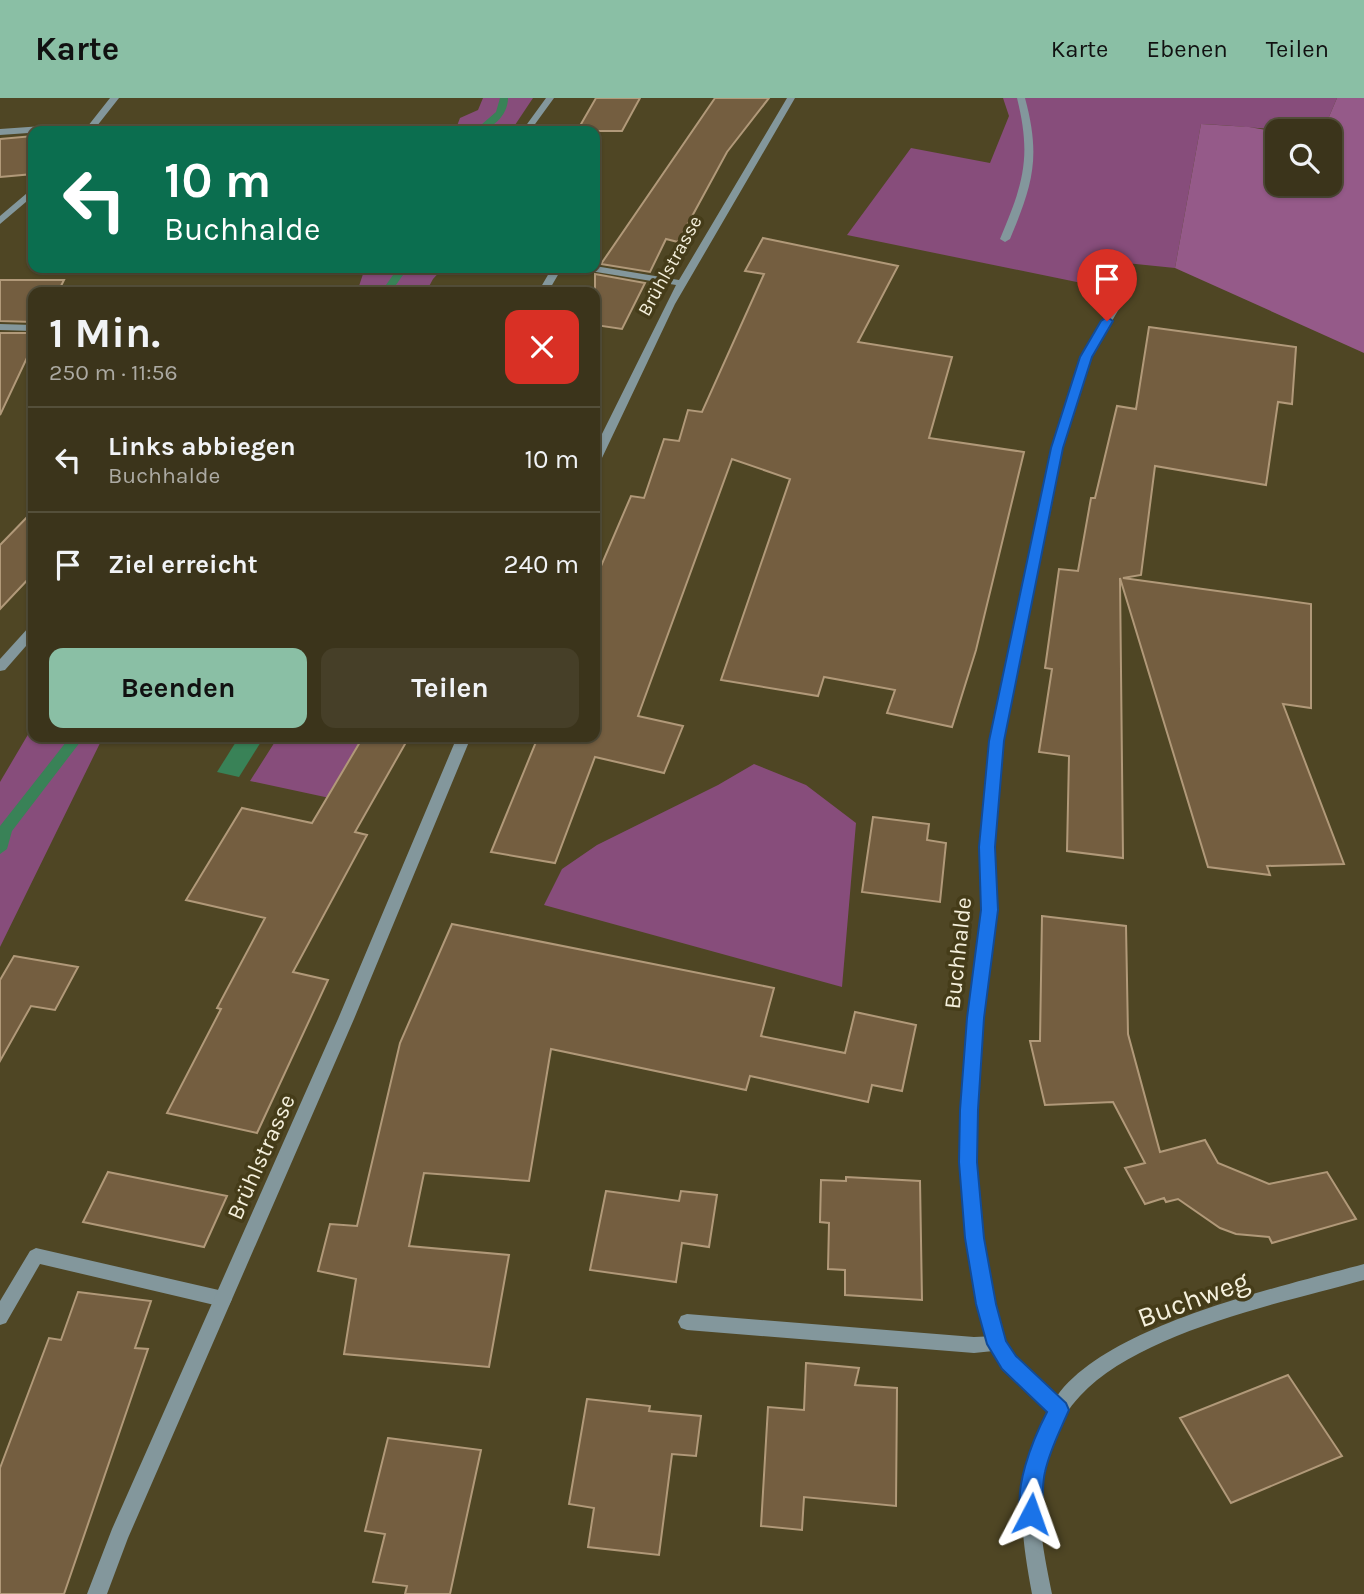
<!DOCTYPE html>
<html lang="de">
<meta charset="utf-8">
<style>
body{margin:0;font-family:Karla,sans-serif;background:#463f28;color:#f1f3f6;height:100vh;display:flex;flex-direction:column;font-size:26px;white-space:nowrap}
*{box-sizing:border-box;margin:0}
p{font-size:23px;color:#acaaa3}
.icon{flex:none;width:38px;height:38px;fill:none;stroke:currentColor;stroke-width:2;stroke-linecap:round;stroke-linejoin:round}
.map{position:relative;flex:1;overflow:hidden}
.sheet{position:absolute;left:28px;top:189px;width:572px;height:455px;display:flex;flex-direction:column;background:#3b341b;border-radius:14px;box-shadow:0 2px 5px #0004,0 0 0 2px #544f3a}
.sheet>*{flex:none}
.banner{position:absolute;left:28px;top:28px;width:572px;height:147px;border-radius:14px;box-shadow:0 2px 5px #0004,0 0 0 2px #544f3a;background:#0b6e4f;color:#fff;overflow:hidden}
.controls{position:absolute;left:1265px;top:21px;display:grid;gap:14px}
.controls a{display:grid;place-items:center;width:77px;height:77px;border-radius:14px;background:#3b341b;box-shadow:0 2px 5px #0004,0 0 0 2px #544f3a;font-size:35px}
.pin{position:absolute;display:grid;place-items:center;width:60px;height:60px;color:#fff;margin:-72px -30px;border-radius:50% 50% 50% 0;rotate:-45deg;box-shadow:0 0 7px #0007}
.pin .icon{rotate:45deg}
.me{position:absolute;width:77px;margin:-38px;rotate:4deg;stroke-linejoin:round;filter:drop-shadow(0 0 5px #0008)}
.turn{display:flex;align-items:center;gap:24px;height:147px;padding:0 21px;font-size:32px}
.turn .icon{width:91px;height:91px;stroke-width:2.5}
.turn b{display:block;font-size:49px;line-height:60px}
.round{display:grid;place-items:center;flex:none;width:74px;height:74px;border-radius:14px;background:#463f28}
.headline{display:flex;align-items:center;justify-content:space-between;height:119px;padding:0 21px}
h1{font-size:42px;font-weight:700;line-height:52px}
.action{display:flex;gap:14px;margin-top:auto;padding:14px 21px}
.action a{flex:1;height:80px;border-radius:14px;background:#8abfa5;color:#111;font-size:28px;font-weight:700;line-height:80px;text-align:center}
.action a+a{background:#463f28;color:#f1f3f6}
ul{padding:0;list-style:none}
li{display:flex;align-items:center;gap:21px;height:105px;padding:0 21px;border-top:2px solid #544f3a}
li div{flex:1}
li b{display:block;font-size:26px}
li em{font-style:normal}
header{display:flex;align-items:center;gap:42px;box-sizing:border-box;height:98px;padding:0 35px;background:#8abfa5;color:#111}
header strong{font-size:33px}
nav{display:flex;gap:38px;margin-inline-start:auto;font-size:24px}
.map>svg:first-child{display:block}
</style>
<header>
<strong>Karte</strong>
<nav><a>Karte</a><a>Ebenen</a><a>Teilen</a></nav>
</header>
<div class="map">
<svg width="1364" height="1496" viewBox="0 0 1364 1496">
<rect width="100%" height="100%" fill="#4f4624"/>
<path fill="#874d7b" d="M483,0H533L511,33H455L460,20L478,12Z
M1003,0H1337L1323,33C1282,33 1243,28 1201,26L1175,170L1116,164L1101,189L847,137L911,50L990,65L1009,18Z
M365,170H443L433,181L426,194H357Z
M33,628V639H103L0,849V684Z
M278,639H363L342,675L339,702L250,683Z
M754,666L806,687L856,725L842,889L544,807L562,771L597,747L718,687Z"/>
<path fill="#955a89" d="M1337,0H1364V255L1175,170L1201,26L1249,29L1277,34L1278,86H1330V33H1323Z"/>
<path fill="#398257" d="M239,639H264L239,679L217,674Z"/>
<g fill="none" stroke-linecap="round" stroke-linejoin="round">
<path fill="#398257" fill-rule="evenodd" d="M500,0H508C508,18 491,33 474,33L496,14Z
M398,170H408L391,194H381Z
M70,639H84L12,733L7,751L0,756V728Z"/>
</g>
<path fill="#745e40" stroke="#b19979" stroke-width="2" d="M596,0H640L622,33H577Z
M715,0H769L727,54L678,144L666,141L650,174L601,166Z
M33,38V76L0,79V41Z
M763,140L898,168L858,244L952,259L929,340L1024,354L976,552L952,629L887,615L895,592L824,579L818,598L721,582L790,381L732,361L638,618L683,628L664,675L595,659L555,765L491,754L538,639H595V482L631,398L644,400L664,341L679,343L688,312L702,314L764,176L745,173Z
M595,176L645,185L622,231L595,227Z
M0,182H64L58,194H33V224L0,223Z
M1149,229L1296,249L1292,306L1278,304L1266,387L1155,368L1141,477L1123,480L1311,506V610L1283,606L1344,766L1267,768L1270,777L1208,769L1120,480L1123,760L1067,753L1069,658L1039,654L1052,571L1045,570L1059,471L1078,473L1091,400H1095L1117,308L1136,311Z
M0,235H33V247L0,317Z
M33,413V476L0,511V447Z
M363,639H409L355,734L367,737L293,874L328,882L257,1035L167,1015L221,911L217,910L265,820L186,802L242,710L312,725Z
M873,719L929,726L927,742L946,745L940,804L862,794Z
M1042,818L1126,828L1128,936L1160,1054L1205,1042L1218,1065L1269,1086L1327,1074L1356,1121L1272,1145L1269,1139L1236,1136L1220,1130L1178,1101L1166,1104L1164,1100L1145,1106L1125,1070L1145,1065L1113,1004L1045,1007L1030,943H1040Z
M452,826L774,890L761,938L845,955L855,914L916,927L902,993L872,987L868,1004L750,978L746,992L551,951L529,1083L424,1075L409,1148L509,1157L489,1269L344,1256L356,1181L318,1173L330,1126L357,1128L400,945Z
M14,858L78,869L55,912L31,908L0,963V882Z
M108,1074L227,1098L204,1149L83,1124Z
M846,1079L920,1083L922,1202L845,1197V1172L828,1171L829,1125L820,1124L821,1082L846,1083Z
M606,1093L679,1103L681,1093L717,1097L709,1149L682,1145L676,1184L590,1172Z
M78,1194L151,1203L135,1250L148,1251L64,1496H0V1370L49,1240L61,1242Z
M806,1265L859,1270L855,1287L897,1290L896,1408L804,1399L802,1432L761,1428L768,1309L804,1312Z
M1288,1277L1342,1358L1231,1405L1180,1320Z
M587,1301L650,1308L649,1313L701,1318L696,1358L672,1356L659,1457L588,1449L594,1410L569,1406Z
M388,1340L481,1352L450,1496H405L407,1488L373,1484L385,1436L365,1433Z"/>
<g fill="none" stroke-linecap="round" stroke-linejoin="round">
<path fill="#83979c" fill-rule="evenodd" d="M71,26L94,31L91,33L71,32L0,37V31Z
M36,1150L223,1193L229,1195L232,1201L229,1207L223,1209L40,1166L6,1225L0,1227V1203L30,1153Z
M687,1216L974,1239L997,1238L1003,1240L1006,1246L1003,1252L974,1255L687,1232L681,1230L678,1224L681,1218Z"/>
<path fill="#83979c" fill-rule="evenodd" d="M110,0H119L93,33H84Z
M546,0H554L530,33H522Z
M787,0H795L675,206L601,362L595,365V350L676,187L590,173L585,170H595V168L679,182Z
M1017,0H1025C1041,59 1033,86 1010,141L1005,144L1000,141C1023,86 1032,60 1017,0Z
M33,90V98L0,126V118Z
M552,170H562L548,194H538Z
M1118,201L1123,204L1091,259L1063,350L1003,643L994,749L997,812L984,920L977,1012L976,1064L982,1140L995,1207L1005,1243L1015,1259L1057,1298C1109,1226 1280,1189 1364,1166V1182C1281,1205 1139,1234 1080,1298C1057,1322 1044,1358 1041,1390C1037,1425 1045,1461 1052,1496H1032C1019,1425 1014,1381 1048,1313L1003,1271L988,1246L977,1207L966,1140L960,1064L961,1012L968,920L983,812L980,749L989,643L1051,350L1081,259L1113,204Z
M0,226L33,227V233L0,232Z
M33,528V540L5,572L0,573V561L29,529Z
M457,639H471L354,921L128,1440L107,1496H87L112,1431L338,921Z"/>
</g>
<path fill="#1a73e8" stroke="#114b97" stroke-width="2" d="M1107,219L1113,223L1092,259L1063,350L1004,643L995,749L998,812L984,920L978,1012L977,1064L984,1140L996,1206L1006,1243L1016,1258L1066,1305L1069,1312C1060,1333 1050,1351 1045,1374C1041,1390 1045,1408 1038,1423L1031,1426L1023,1423C1011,1394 1033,1341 1047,1314L1002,1271L987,1246L976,1206L965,1140L959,1064L960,1012L967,920L981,812L979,749L989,643L1051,350L1080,259L1101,223Z"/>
<g text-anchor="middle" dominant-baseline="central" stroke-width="7" stroke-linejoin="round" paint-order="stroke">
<g font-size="19" fill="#f5f0dc" stroke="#453c19">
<text transform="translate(670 168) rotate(-61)">Brühlstrasse</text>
</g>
<g font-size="23" fill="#f5f0dc" stroke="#453c19">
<text transform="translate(958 855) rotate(-84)">Buchhalde</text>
<text transform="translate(261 1059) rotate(-66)">Brühlstrasse</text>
</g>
<g font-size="28" fill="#f5f0dc" stroke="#453c19">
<text transform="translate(1193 1201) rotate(-20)">Buchweg</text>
</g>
</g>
</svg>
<div class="controls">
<a><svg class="icon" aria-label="search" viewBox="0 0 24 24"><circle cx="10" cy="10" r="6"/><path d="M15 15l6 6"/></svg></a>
</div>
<div class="pin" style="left:1107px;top:223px;background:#d93025"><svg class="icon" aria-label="arrive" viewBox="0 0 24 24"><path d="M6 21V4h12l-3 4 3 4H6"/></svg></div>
<svg class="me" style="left:1031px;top:1416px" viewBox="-20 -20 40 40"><path d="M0-17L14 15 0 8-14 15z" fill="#1a73e8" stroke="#fff" stroke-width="4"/></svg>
<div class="banner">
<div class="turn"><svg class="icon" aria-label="left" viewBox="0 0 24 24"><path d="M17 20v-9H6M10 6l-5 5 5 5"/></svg><div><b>10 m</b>Buchhalde</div></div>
</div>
<section class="sheet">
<div class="headline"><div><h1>1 Min.</h1><p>250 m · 11:56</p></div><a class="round" style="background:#d93025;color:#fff"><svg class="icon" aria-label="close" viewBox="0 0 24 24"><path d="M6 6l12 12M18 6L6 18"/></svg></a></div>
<ul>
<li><svg class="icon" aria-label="left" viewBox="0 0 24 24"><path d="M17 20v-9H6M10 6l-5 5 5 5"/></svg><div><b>Links abbiegen</b><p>Buchhalde</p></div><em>10 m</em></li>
<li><svg class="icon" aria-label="arrive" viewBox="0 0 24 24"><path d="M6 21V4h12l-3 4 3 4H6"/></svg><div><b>Ziel erreicht</b></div><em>240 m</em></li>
</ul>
<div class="action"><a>Beenden</a><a>Teilen</a></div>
</section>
</div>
